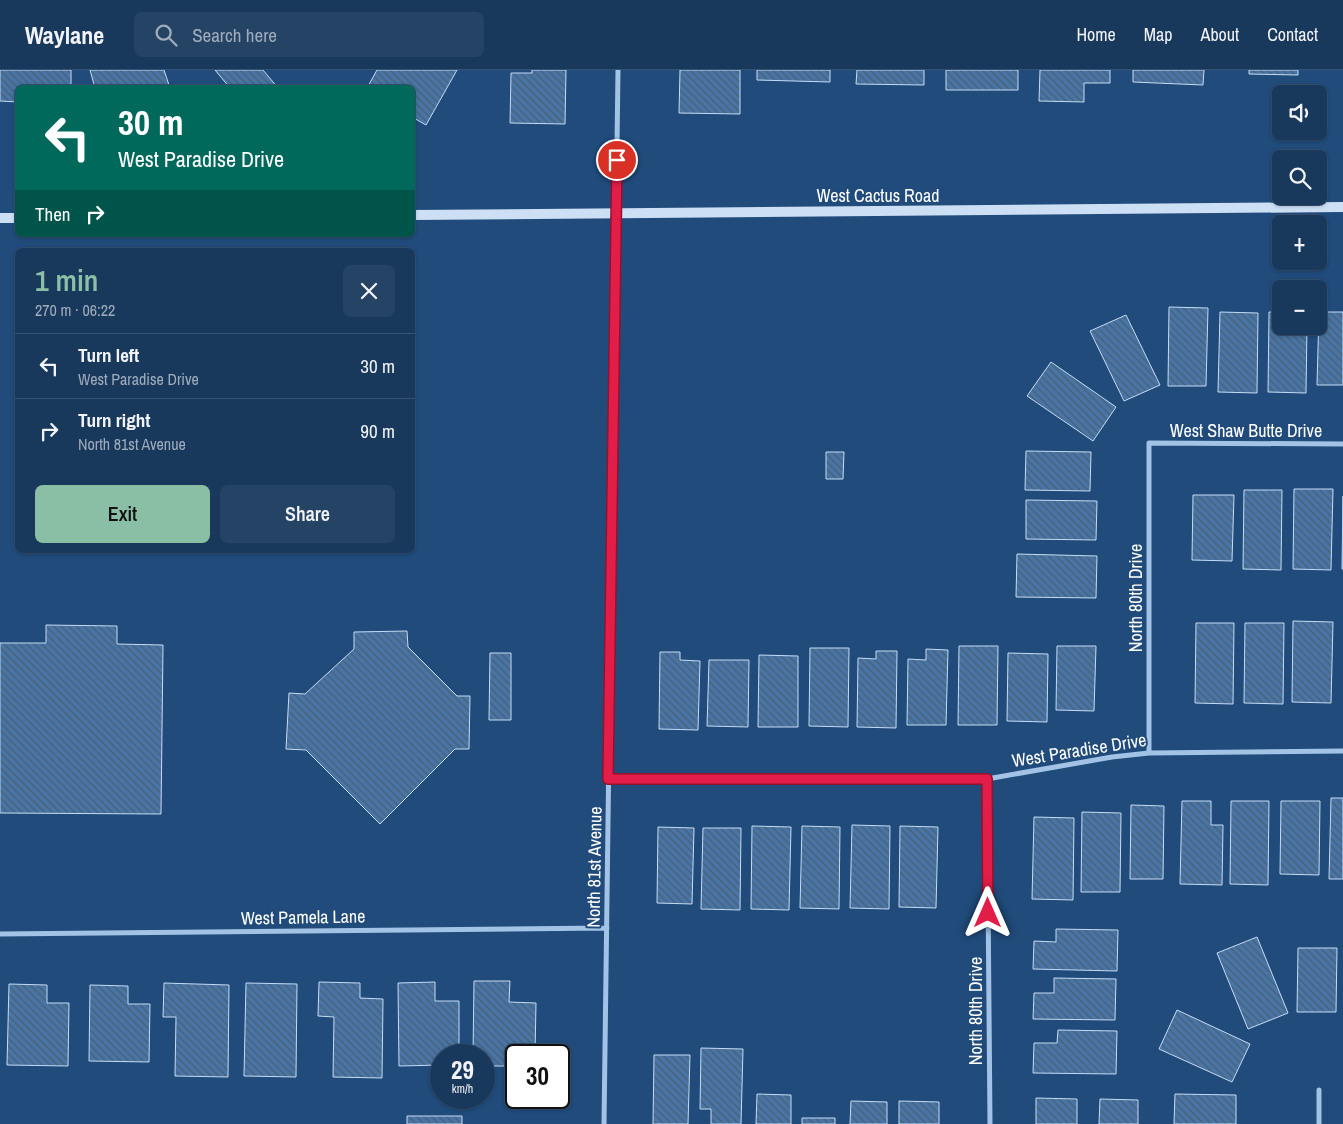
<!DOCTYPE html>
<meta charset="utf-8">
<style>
body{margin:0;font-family:"Archivo Narrow",sans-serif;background:#254365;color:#f1f3f6;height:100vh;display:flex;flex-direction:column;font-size:19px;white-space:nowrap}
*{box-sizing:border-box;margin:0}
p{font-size:16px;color:#9facbb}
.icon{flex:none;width:28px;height:28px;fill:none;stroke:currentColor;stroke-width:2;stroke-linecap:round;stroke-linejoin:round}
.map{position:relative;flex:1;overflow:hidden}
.drawer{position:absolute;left:15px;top:178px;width:400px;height:305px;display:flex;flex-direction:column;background:#18385c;border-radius:8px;box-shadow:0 1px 4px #0004,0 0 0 1px #365272}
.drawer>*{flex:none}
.guide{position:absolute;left:15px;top:15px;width:400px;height:152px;border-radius:8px;box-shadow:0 1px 4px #0004,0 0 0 1px #365272;background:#00695c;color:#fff;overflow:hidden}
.controls{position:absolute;left:1272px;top:15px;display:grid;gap:10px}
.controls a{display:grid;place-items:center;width:55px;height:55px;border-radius:8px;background:#18385c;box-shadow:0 1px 4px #0004,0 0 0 1px #365272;font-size:25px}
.speed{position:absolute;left:430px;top:974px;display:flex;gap:10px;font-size:25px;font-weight:700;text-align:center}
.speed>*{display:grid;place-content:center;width:65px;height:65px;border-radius:50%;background:#18385c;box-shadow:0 1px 4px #0004,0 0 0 1px #365272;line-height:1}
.speed small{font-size:12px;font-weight:400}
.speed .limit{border:2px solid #111;border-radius:8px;background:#fff;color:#111}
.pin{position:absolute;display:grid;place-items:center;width:42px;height:42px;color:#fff;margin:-21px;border:2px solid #fff;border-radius:50%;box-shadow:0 1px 5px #0007}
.me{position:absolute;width:55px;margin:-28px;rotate:0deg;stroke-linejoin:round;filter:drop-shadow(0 0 4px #0008)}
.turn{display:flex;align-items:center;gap:18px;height:105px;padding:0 20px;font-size:22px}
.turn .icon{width:65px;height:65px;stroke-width:2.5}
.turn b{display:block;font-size:35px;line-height:42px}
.then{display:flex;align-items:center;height:48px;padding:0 20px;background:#0003;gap:10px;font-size:19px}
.round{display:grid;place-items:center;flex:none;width:52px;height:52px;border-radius:8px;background:#254365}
.headline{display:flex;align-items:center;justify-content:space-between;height:85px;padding:0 20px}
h1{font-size:30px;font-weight:600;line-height:38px;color:#8abfa5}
.action{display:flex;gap:10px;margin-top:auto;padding:10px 20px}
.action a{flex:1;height:58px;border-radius:8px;background:#8abfa5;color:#111;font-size:20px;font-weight:600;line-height:58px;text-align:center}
.action a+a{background:#254365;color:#f1f3f6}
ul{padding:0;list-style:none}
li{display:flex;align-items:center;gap:15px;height:65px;padding:0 20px;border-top:1px solid #365272}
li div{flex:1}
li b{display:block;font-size:19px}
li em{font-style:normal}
header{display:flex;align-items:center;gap:30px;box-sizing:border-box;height:70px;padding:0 25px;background:#18385c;border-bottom:1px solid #365272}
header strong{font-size:24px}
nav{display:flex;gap:28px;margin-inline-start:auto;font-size:18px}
.search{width:350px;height:45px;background:#254365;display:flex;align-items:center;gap:12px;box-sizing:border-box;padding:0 18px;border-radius:8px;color:#9facbb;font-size:19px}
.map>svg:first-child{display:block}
</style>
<header>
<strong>Waylane</strong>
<div class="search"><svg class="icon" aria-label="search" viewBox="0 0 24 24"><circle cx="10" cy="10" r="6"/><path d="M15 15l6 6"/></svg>Search here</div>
<nav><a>Home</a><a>Map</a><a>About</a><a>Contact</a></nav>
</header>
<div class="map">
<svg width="1343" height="1054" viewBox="0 0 1343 1054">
<defs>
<pattern id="building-back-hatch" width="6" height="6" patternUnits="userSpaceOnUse" patternTransform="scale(1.25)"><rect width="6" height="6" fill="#4875a5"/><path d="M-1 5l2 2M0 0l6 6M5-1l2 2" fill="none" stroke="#4a5e74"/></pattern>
</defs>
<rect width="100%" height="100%" fill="#204b7b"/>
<path fill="url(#building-back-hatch)" stroke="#c5dcf5" d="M0,0H71V18H18V32L0,31Z
M90,0H164L170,18H95Z
M215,0H263L278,18H230Z
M377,0H457L426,55L412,47V18H367Z
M532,0H566L565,54L510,53L511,3H532Z
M680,0H740V44L679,43Z
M757,0H830V12L757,10Z
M857,0H924V15L856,14Z
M946,0H1018V20H946Z
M1040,0H1110V13H1084V32L1039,31Z
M1133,0H1204L1203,15L1133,12Z
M1249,0H1298V5L1249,4Z
M1169,237L1208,238L1206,316H1168Z
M1220,242L1258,243L1257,323L1218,322Z
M1269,242H1281V256H1307L1306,323L1268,322Z
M1319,242H1343V315H1317Z
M1126,245L1160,315L1124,331L1090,261Z
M1051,292L1116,337L1093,371L1027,326Z
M1026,381L1091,382L1090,421L1025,420Z
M826,382H844L843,409H826Z
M1294,419H1333L1331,500L1293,499Z
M1244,420H1282L1281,500L1243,499Z
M1193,425H1234L1232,491L1192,490Z
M1343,426V499H1342Z
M1026,430L1097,431L1096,470L1026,469Z
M1017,484L1097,486L1096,528L1016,527Z
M1293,551L1333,552L1331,633L1292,632Z
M1196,553H1234L1233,634L1195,633Z
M1245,553H1284L1283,634L1244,633Z
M46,555L117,556V574L163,575L161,744L0,743V573H46Z
M407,561L408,577L457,626H470L469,679H455L380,754L306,680L286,679L289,623L305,624L354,579V562Z
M959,576H998L997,655H958Z
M1057,576H1096L1094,641L1056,640Z
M810,578H849L848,657L809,656Z
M926,579L948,580L946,655H907L908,589L926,590Z
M876,581H897L896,658L857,657L858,588L876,589Z
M660,582H680V590L700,591L698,660L659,659Z
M490,583H511V650H489Z
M1008,583L1048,584L1047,652L1007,651Z
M759,585L798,586V657H758Z
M709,590H749L748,657L707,656Z
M1331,728H1343V809H1329Z
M1182,731H1211V755H1223L1222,815L1180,814Z
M1231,731H1269L1268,815L1230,814Z
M1281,731H1320L1319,805L1280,804Z
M1131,735L1164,736L1163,809H1130Z
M1082,742L1121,743L1120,822H1081Z
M1034,747L1074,748L1073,830L1032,829Z
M852,755L890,756L889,839L850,838Z
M752,756L791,757L789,840L751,839Z
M802,756L840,757L839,839L800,838Z
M900,756L938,757L936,838L899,837Z
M658,757L694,758L692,834L657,833Z
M703,758H741L740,840L701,839Z
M1056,859L1118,860L1117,901L1033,899L1034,871L1056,872Z
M1257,867L1288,943L1248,959L1217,883Z
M1298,878H1337L1336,942H1297Z
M1054,908L1116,909L1115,950L1033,949L1034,923H1054Z
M474,911H510L509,932L536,933L535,985H516V996H484V985H473Z
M319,912L360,913V928L383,929L382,1008L333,1007L334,947L318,946Z
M435,912V931H459V985H441V995L399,996L398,913Z
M164,913L229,915L228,1007L175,1006L176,947H163Z
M246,913L297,914L296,1007L244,1006Z
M9,914L47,915V933H69L68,996L7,995Z
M90,915L128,916V934H150L149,992L89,991Z
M1177,940L1250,974L1232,1012L1159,979Z
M1058,960L1117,961L1116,1004L1033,1003L1034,973H1057Z
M701,978L743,979L741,1054H711V1039H700Z
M654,985H690L688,1054H653Z
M757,1024L791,1025V1054H756Z
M1175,1024L1236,1025V1054H1174Z
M1036,1028L1077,1029V1054H1036Z
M1100,1029L1138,1030V1054H1099Z
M851,1031L887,1032V1054H850Z
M899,1031L939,1032V1054H899Z
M407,1046H462V1054H407Z
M802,1048H835V1054H802Z"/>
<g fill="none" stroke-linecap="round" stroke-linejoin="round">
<path stroke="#a2c3e6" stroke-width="5" d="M1149,683V373L1343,374
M608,709H987L1112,687L1149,683L1343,681
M987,709L990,1054
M0,864L607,858
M1319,1020V1054
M604,1054L618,0"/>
<path stroke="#ccdff5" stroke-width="10" d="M412,145L1343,137
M0,148H18"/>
</g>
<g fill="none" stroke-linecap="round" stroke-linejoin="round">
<g stroke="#92132f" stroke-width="12">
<path id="route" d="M617,90L608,709H987L988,843"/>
</g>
<use href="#route" stroke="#e11d48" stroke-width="9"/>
</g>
<g text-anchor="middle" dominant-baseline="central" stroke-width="4" stroke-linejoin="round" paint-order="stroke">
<g font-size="18" fill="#fff" stroke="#204b7b">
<text x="878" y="125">West Cactus Road</text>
<text x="1246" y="360">West Shaw Butte Drive</text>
<text transform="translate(1135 528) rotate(-90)">North 80th Drive</text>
<text transform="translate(1079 680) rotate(-9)">West Paradise Drive</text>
<text transform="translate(594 797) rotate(-89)">North 81st Avenue</text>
<text transform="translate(303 847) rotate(-1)">West Pamela Lane</text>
<text transform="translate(975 941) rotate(-90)">North 80th Drive</text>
</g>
</g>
</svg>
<div class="controls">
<a><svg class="icon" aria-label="sound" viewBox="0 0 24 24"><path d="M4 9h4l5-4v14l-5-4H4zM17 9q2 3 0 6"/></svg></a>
<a><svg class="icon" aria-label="search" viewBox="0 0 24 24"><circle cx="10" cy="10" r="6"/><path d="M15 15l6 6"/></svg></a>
<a>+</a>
<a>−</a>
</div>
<div class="speed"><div>29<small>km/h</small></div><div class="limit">30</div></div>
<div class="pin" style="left:617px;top:90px;background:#d93025"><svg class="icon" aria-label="arrive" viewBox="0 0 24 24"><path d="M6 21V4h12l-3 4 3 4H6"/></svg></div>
<svg class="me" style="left:988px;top:843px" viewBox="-20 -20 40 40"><path d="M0-17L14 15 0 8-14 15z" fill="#e11d48" stroke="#fff" stroke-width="4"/></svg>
<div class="guide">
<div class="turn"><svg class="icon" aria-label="left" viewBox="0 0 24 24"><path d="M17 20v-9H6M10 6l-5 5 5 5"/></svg><div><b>30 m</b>West Paradise Drive</div></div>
<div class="then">Then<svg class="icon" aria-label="right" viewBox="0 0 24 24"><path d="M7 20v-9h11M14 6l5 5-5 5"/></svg></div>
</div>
<section class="drawer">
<div class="headline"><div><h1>1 min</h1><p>270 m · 06:22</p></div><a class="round"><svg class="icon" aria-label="close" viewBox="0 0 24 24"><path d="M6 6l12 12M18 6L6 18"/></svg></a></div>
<ul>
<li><svg class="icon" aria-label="left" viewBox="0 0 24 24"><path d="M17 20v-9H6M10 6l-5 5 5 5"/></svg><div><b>Turn left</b><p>West Paradise Drive</p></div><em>30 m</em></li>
<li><svg class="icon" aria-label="right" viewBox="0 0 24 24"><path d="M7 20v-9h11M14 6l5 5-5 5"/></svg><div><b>Turn right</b><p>North 81st Avenue</p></div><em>90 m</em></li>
</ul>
<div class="action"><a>Exit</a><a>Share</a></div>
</section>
</div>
